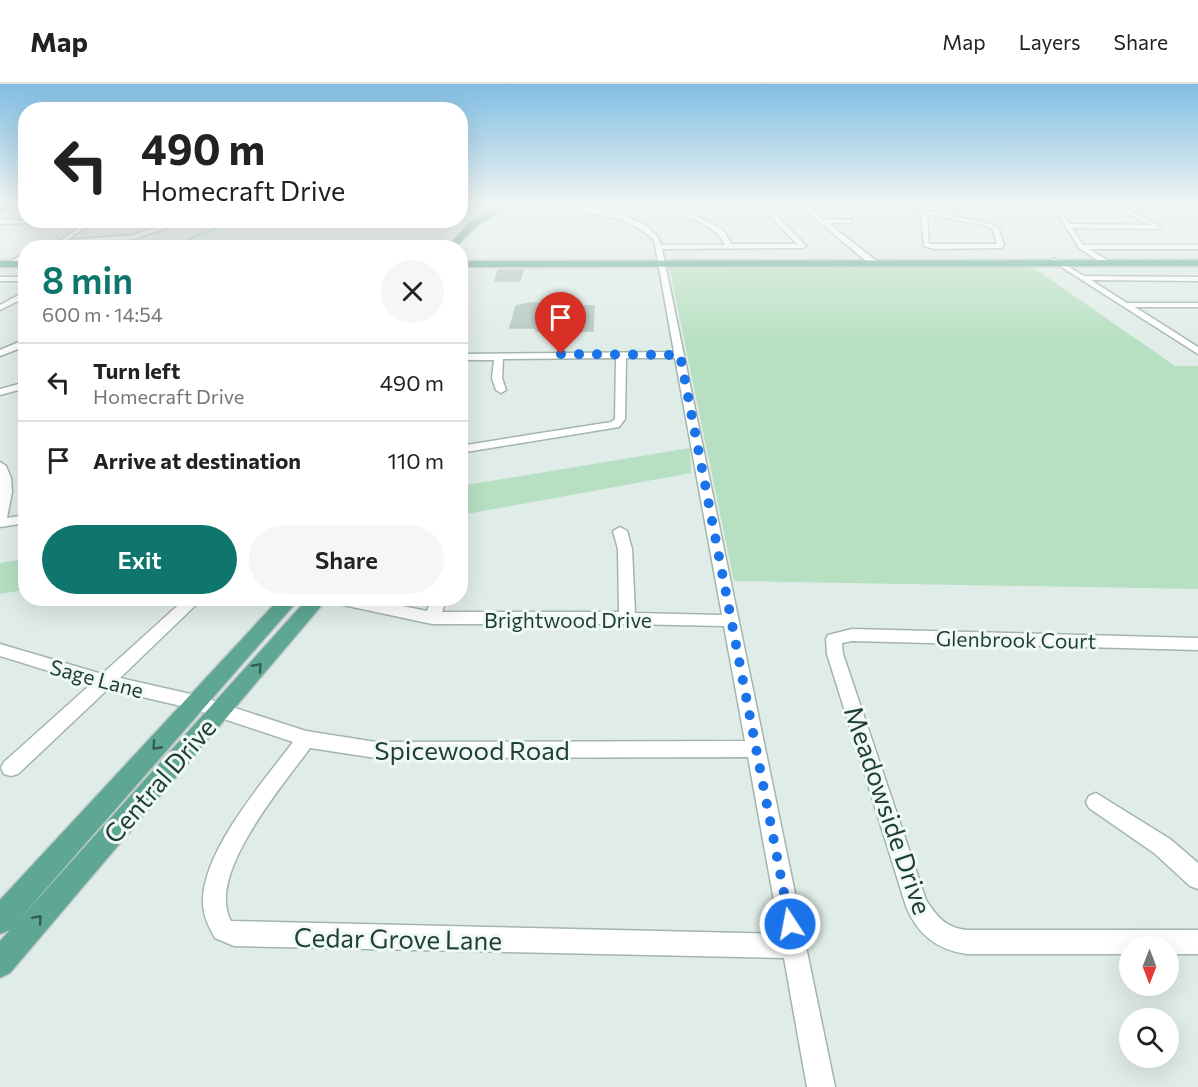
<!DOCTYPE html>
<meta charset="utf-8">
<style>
body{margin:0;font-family:Commissioner,sans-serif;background:#f6f6f6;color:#222;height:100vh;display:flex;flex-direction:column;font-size:22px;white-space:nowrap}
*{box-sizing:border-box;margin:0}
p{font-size:20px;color:#767676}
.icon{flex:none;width:33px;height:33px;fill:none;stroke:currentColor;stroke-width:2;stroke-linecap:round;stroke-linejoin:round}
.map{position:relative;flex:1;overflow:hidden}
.drawer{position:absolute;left:18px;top:156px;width:450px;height:366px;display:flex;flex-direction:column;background:#fff;border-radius:24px;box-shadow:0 6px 24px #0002}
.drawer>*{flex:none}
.hud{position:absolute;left:18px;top:18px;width:450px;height:126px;border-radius:24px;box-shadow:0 6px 24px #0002;background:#fff;color:#222;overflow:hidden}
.needle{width:39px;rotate:180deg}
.buttons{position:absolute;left:1119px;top:852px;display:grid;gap:12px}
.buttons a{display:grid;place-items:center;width:60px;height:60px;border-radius:50%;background:#fff;box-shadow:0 6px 24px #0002;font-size:30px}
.pin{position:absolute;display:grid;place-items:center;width:51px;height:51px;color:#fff;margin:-62px -26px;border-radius:50% 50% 50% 0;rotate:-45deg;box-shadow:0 0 6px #0007}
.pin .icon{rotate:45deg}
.me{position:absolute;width:66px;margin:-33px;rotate:349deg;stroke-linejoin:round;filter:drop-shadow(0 0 4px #0008)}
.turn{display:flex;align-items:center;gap:21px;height:126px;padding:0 24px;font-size:27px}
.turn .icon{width:78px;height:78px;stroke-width:2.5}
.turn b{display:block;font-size:42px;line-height:51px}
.round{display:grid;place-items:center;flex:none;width:63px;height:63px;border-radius:32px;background:#f6f6f6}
.overview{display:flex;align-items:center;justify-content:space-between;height:102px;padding:0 24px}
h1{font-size:36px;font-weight:600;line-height:45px;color:#0f766e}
.button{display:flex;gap:12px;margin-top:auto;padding:12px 24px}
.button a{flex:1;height:69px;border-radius:36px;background:#0f766e;color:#fff;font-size:24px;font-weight:600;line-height:69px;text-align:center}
.button a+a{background:#f6f6f6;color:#222}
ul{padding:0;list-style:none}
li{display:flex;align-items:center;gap:18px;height:78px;padding:0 24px;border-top:2px solid #e0e0e0}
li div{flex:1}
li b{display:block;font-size:22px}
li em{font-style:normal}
header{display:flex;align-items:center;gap:36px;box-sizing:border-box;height:84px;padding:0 30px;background:#fff;border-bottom:2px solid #e0e0e0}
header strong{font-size:28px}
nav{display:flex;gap:33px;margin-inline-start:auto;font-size:21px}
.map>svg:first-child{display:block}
</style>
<header>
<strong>Map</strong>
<nav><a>Map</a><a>Layers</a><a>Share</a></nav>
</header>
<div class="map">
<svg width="1198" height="1003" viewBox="0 0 1198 1003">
<rect width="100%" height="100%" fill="#e0ece7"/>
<path fill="#b6e0c1" d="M1031,182L1175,282H1198V505L734,497L669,183Z
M690,364L691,389L461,431V402Z
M25,475V506L0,510V479Z"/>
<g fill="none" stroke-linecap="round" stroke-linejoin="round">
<path stroke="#81cad8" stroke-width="1.5" d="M387,136L414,139
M134,164L186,157L234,136"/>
</g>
<path fill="#b5c7c0" stroke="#b1c7be" stroke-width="1.5" d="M498,186H523L520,197H495Z
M529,219L580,220L583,222H594L593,247H536V244H510L516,222Z"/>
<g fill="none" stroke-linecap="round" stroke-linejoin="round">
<g stroke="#a2b5ae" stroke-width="3">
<path id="minor" d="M552,120C578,120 655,130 661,161H725C714,136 685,138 667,120C671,120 716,141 720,144C726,149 729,154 731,160H797L759,120H766L806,162L803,164L662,165L835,1003H807L784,874L234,862L215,854C208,842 202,829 203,815C205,764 263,698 293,658L194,625L108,605L18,690L11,692L4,690L1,684L4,678L91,600L0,572V560L102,590L186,514H203L120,594L195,611L306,647L376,658L745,657L724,542L627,540H432L334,519L327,514H363L427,527L432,514H447L442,528H619L618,465L613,447L620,443L627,447L632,465L635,529L722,531L675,274H626L625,335L619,343L460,369V362L611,338L615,335L616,274L503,275L502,294L506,306L501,309L496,306L492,294L494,276H460V270L674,268L654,156C618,124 590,135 552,120ZM310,664L376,674L748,673L780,850L231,837C205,791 284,700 310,664Z
M798,120H805L823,135L852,136L850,139H828L878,178V182H872Z
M874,120L923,126L936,120H945L930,127L992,140L999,145L1004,162L1001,164L935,165L924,162L921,129ZM927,130L988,142L993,146L997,160H929Z
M1041,120C1055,120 1063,130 1070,140L1150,141L1110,120H1118L1162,143L1159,145L1072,144L1083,161H1198V165H1089L1112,179L1105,181L1079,164L1059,132Z
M1171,120H1180L1198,128V132Z
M0,136H53L55,138L0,140Z
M89,136H97L67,156L133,151L179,136H190L134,155L40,164L58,158Z
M26,169V174L12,182L5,180Z
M1052,175H1056L1084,192L1198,193V197L1091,196L1127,219H1198V223H1135L1198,263V270L1052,177Z
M0,193H26V197H0Z
M26,207V213L0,226V221Z
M26,255V262L0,272V266Z
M26,298V304L0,311V305Z
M0,378L6,382L11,394L12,408L7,434L26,431V439L0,443Z
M852,545L1198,554V566L852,557L842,559L843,570L926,816C937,833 946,844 967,846H1198V870H1168V862H1130V870H967C937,866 917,850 906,822L827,570L826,555L828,551Z
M1096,709L1170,755L1198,779V805L1190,802L1154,769L1089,724L1086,718L1089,712Z"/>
</g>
<g stroke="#c0c9c7" stroke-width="3">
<path id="major" d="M7,120H17L0,128V123Z
M507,120H516L476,142L455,164H446L470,138Z
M1198,176V182L460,183V177Z
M0,177H26V183H0Z
M280,514H300L10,846L0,850V816Z
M308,514H328L10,889L0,894V857Z"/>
</g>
<use href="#minor" fill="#fff" fill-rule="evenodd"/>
<use href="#major" fill="#5fa795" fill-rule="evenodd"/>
</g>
<defs><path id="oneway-chevron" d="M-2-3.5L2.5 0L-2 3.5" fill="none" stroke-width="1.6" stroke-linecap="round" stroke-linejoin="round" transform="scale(1.5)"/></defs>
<g stroke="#325e52">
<use href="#oneway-chevron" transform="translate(258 583) rotate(-48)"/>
<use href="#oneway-chevron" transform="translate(156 662) rotate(132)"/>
<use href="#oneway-chevron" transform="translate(38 835) rotate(-49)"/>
</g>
<linearGradient id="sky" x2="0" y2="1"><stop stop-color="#7fbde2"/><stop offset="0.46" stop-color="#f1f6f4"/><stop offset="1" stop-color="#f1f6f4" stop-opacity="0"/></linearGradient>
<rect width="1198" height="261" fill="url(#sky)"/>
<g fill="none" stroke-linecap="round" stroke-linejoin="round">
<path stroke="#1a73e8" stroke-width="10" stroke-dasharray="0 18" d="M561,270L680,271L790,840"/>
</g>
<g text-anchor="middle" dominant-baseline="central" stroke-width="6" stroke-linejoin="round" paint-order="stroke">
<g font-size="21" fill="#1e3f36" stroke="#f0f9f4">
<text x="568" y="535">Brightwood Drive</text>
<text transform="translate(1016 555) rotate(1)">Glenbrook Court</text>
<text transform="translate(97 594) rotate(15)">Sage Lane</text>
</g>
<g font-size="26" fill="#1e3f36" stroke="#f0f9f4">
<text x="472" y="665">Spicewood Road</text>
<text transform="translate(159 696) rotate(-49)">Central Drive</text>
<text transform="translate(889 726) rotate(71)">Meadowside Drive</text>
<text transform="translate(398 854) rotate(1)">Cedar Grove Lane</text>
</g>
</g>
</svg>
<div class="buttons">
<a><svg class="needle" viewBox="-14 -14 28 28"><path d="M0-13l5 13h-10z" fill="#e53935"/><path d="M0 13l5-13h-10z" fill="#767676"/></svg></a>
<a><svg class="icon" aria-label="search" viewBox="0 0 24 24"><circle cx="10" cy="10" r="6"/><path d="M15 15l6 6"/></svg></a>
</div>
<div class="pin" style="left:561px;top:270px;background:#d93025"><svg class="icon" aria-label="arrive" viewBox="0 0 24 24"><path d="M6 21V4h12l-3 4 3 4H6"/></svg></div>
<svg class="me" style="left:790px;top:840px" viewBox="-20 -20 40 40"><circle r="17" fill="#1a73e8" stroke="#fff" stroke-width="3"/><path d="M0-11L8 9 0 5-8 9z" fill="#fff"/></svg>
<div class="hud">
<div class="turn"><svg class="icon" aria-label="left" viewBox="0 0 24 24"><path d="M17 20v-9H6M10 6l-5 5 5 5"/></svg><div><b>490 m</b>Homecraft Drive</div></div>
</div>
<section class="drawer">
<div class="overview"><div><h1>8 min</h1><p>600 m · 14:54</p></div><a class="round"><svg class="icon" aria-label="close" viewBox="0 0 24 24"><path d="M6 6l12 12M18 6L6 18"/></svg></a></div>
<ul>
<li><svg class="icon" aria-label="left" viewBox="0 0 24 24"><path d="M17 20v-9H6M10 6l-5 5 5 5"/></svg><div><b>Turn left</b><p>Homecraft Drive</p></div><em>490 m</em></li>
<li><svg class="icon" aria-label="arrive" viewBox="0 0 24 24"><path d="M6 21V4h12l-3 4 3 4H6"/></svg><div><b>Arrive at destination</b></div><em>110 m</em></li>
</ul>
<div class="button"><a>Exit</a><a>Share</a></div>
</section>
</div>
